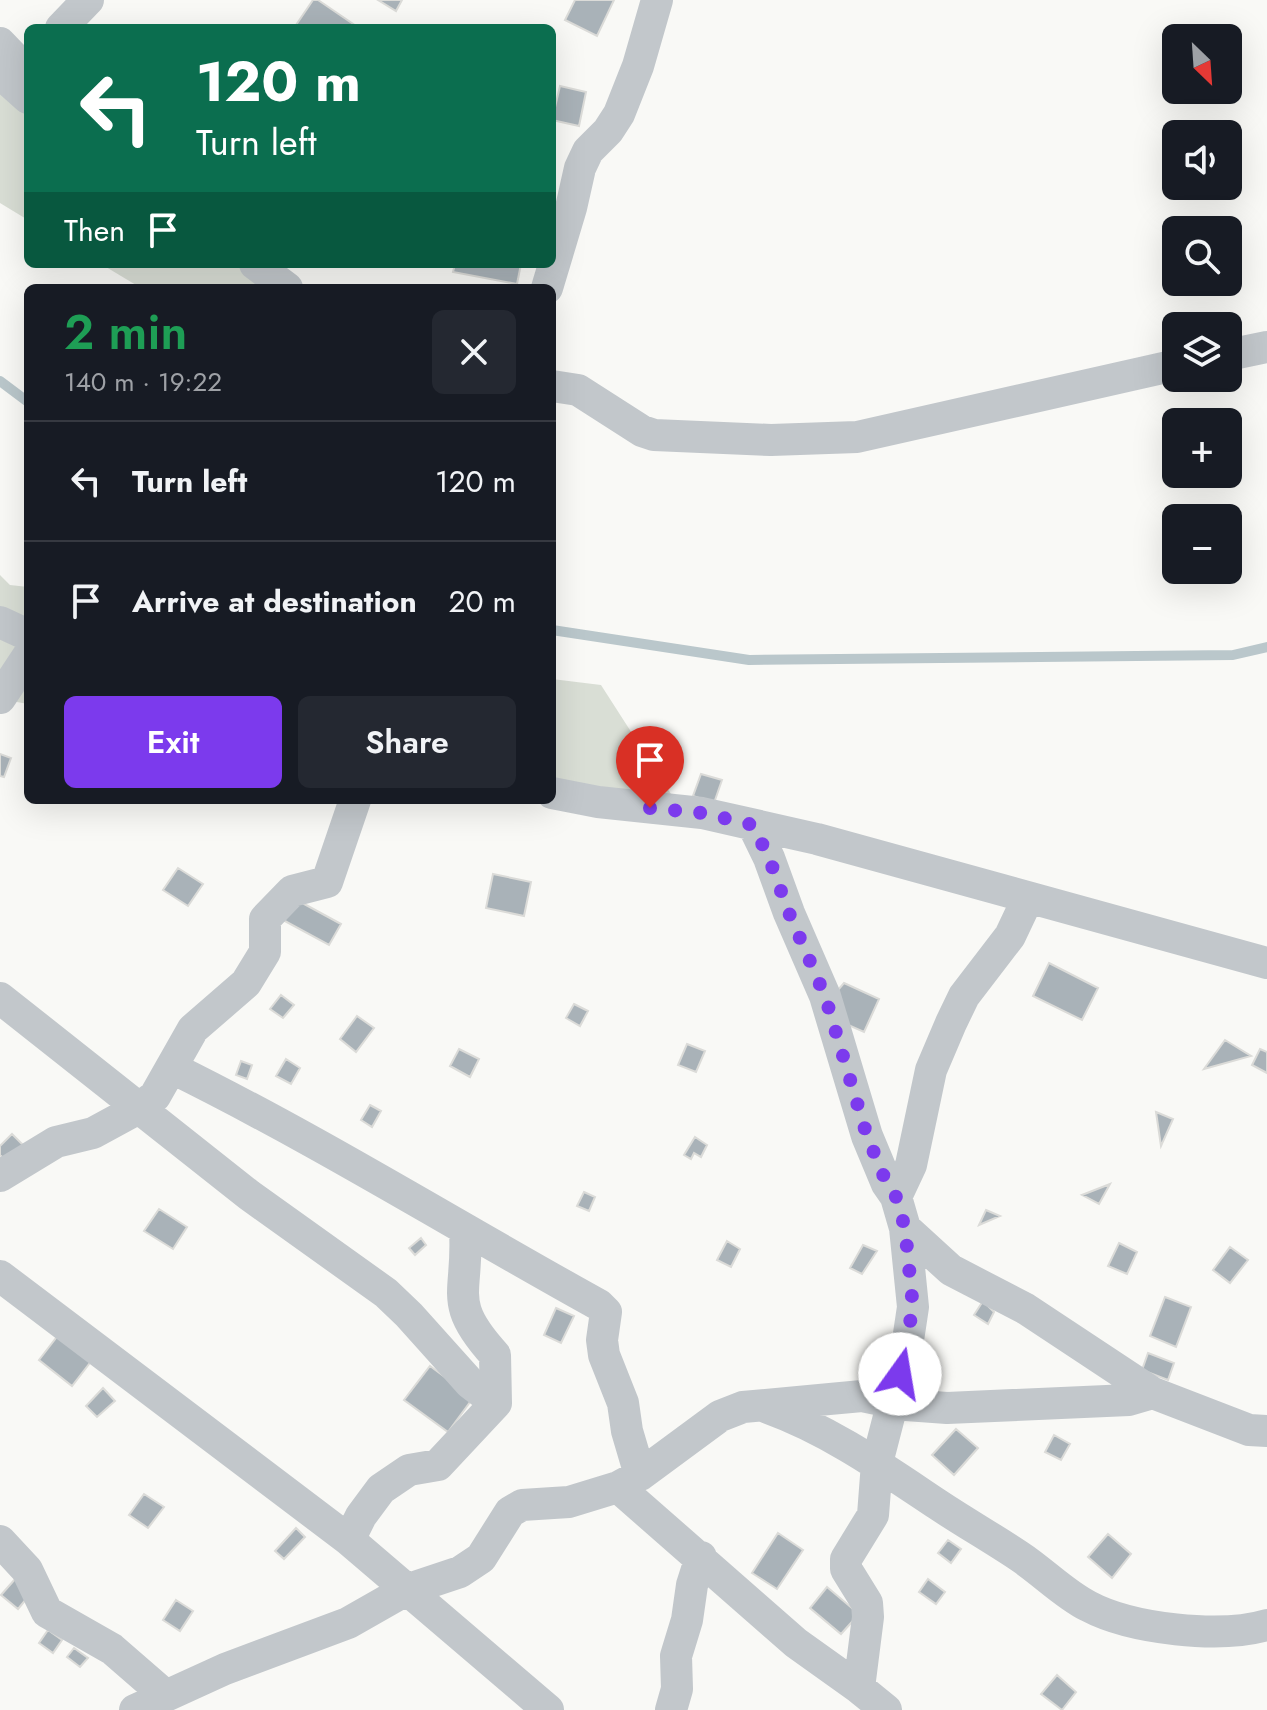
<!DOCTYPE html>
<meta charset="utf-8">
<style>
body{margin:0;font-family:Jost,sans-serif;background:#242831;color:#f1f3f6;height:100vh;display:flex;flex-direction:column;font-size:30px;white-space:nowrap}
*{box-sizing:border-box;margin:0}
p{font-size:26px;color:#9ea1a6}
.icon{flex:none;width:44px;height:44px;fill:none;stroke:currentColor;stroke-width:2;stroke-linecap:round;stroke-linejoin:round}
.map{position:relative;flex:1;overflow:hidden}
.panel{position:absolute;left:24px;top:284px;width:532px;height:520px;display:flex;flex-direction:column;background:#171b24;border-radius:12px;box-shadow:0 8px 32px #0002}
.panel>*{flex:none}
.guide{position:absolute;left:24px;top:24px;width:532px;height:244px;border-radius:12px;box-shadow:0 8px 32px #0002;background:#0b6e4f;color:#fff;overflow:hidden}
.needle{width:52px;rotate:155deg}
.controls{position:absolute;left:1162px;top:24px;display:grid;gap:16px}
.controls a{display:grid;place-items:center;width:80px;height:80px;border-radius:12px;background:#171b24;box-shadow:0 8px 32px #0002;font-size:40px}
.pin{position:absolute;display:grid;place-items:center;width:68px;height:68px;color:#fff;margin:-82px -34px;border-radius:50% 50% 50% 0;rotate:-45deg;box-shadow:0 0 8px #0007}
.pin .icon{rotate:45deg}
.me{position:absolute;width:88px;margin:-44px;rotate:13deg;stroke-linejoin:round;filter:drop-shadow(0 0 6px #0008)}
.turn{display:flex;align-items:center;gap:28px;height:168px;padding:0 40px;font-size:36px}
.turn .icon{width:104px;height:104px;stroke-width:2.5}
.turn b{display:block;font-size:56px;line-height:68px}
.then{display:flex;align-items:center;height:76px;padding:0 40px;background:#0003;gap:16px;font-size:30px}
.round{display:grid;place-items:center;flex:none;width:84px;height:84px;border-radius:12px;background:#242831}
.headline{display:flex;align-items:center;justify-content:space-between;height:136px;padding:0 40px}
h1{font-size:48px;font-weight:600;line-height:60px;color:#1e9e55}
.button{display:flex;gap:16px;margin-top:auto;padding:16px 40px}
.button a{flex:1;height:92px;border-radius:12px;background:#7c3aed;color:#fff;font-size:32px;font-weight:600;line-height:92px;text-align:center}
.button a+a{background:#242831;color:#f1f3f6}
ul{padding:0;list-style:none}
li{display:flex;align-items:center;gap:24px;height:120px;padding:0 40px;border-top:2px solid #363941}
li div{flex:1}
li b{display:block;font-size:30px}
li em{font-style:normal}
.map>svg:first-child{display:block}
</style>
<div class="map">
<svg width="1267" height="1710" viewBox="0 0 1267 1710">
<rect width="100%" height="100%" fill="#f9f9f6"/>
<path fill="#d9ded5" d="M0,45L28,72V220L0,203Z
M101,264H243L272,288H141Z
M0,575L10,585L28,587V704L0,699Z
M552,679L601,685L671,794L552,800Z"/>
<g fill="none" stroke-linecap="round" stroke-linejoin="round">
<path stroke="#bac7cb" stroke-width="10" d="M0,381L28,402
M552,630L749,660L1233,655L1267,647"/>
</g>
<path fill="#a9b2b8" stroke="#dbdbd8" stroke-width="2" d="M313,0H318L359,28H294Z
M378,0H402L396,11Z
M575,0H614L597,36L565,20Z
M560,86L586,92L579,126L552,120Z
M455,264H521L517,284L453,272Z
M0,754L11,758L4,777L0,776Z
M701,774L722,780L714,803L693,796Z
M178,868L203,884L188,906L163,890Z
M493,874L531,882L524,916L486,908Z
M295,899L341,924L329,945L283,920Z
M1049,963L1098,988L1082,1020L1033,996Z
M844,983L879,999L864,1032L819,1012Z
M281,995L294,1005L283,1018L270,1009Z
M574,1004L588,1011L580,1026L566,1018Z
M357,1016L374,1028L356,1052L340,1039Z
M1225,1040L1251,1056L1204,1069Z
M687,1044L705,1051L696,1072L678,1065Z
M459,1049L479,1059L470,1077L450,1066Z
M1260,1049L1267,1052V1073L1252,1065Z
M286,1059L300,1068L291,1084L276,1076Z
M241,1061L252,1065L247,1079L236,1075Z
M370,1105L381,1111L372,1127L361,1120Z
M1156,1112L1173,1119L1161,1146Z
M12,1134L28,1150L12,1166L0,1155V1146Z
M695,1137L707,1145L701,1157L694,1153L691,1159L684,1155Z
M1110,1184L1099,1204L1082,1195Z
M584,1192L595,1197L589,1211L577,1206Z
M159,1209L187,1227L173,1249L144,1231Z
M986,1210L1000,1216L979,1225Z
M421,1238L426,1245L415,1255L409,1248Z
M727,1241L740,1249L731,1267L717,1260Z
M1119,1243L1137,1252L1127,1274L1108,1266Z
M863,1245L877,1251L862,1274L850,1268Z
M1230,1247L1248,1260L1230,1283L1213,1270Z
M1165,1297L1191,1307L1176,1347L1150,1336Z
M983,1301L994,1312L988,1324L974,1315Z
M556,1308L574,1316L561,1343L544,1335Z
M63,1329L96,1355L72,1386L39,1360Z
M1148,1353L1174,1363L1168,1380L1142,1370Z
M430,1366L473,1398L448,1432L404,1400Z
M103,1388L115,1401L97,1417L86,1406Z
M956,1429L978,1448L954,1475L932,1455Z
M1054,1435L1070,1444L1061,1460L1045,1452Z
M144,1494L164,1507L148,1528L129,1515Z
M296,1528L305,1537L284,1559L275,1551Z
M778,1533L803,1550L777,1589L752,1573Z
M1108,1534L1131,1554L1112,1578L1088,1557Z
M948,1540L961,1549L951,1563L938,1553Z
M16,1578L32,1592L18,1609L1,1595Z
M928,1579L945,1592L936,1604L919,1592Z
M827,1587L859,1614L841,1634L810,1608Z
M176,1600L193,1611L180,1631L163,1620Z
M48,1630L62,1640L53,1653L39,1643Z
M74,1648L88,1658L80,1667L67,1657Z
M1057,1675L1076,1692L1062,1710L1041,1694Z"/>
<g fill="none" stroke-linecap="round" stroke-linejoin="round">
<path stroke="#c2c7cb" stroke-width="32" d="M61,28L88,0
M0,43L24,68
M0,73L28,98
M255,264L287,288
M547,288L571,208L580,168L588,151L608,131L619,114L638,66L657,0
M1228,355L1267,347
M552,386L578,390L642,431L654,435L771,440L857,437L1176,365
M0,622L28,635
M0,698L28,656
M552,793L598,802L702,813L817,839L1267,963
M753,825L769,858L789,913L825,996L867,1136L887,1184L896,1197L905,1228L913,1307L907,1347L877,1463L873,1515L846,1559V1569L867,1603L868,1617L859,1688L886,1710
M0,998L249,1195L386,1293L409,1315L470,1383L496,1403
M172,1068C318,1140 456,1226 599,1305L606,1312L602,1340L604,1355L623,1403L627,1431L640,1475
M0,1176L56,1142L93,1133L139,1108L155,1096L193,1029L246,983L265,952V919L292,891L327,882L355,800
M896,1197L911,1165L931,1070L951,1023L964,996L1010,936L1028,898
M905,1228L951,1270L1026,1309L1153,1393L1249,1430L1267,1431
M0,1276L349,1540L548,1710
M768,1408C829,1430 883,1468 937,1504C964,1522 992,1538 1019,1556C1042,1571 1064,1594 1088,1606C1131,1629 1220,1639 1267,1625
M618,1487L796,1643L859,1688
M349,1540L361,1516L381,1489L409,1470L438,1465L496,1403L495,1355C446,1301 469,1294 465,1231
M0,1541L27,1570L47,1612L112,1649L165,1695
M135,1710L225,1669L348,1623L406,1590L460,1572L481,1558L510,1512L522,1505L569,1502L618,1487L640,1475L720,1416L743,1407L862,1396L906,1405L947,1408L1129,1400L1153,1393
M671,1710L677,1689L676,1656L687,1620L692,1585L701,1557"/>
</g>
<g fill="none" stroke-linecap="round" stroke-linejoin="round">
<path stroke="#7c3aed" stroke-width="14" stroke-dasharray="0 25.2" d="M650,808L702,813L753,825L769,858L789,913L825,996L867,1136L887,1184L896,1197L905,1228L913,1307L900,1374"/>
</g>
</svg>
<div class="controls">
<a><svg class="needle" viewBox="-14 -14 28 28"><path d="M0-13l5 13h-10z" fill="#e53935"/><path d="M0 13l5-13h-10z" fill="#9ea1a6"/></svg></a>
<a><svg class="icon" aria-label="sound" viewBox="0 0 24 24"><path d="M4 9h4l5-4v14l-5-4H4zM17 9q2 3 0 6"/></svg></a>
<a><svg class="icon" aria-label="search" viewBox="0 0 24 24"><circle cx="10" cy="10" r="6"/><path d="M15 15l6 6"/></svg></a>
<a><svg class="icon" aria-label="layers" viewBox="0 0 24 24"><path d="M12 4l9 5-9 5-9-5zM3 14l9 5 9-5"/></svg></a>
<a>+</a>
<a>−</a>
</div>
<div class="pin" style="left:650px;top:808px;background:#d93025"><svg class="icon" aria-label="arrive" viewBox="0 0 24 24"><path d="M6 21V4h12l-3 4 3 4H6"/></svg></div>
<svg class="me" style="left:900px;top:1374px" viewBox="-20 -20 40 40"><circle r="19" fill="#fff"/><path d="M0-13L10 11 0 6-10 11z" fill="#7c3aed"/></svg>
<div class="guide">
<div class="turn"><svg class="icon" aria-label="left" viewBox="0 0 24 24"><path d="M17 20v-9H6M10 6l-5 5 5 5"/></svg><div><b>120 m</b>Turn left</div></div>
<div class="then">Then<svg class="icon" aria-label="arrive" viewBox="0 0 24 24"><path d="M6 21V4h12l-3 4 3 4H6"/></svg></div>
</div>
<section class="panel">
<div class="headline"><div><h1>2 min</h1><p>140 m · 19:22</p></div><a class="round"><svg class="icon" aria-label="close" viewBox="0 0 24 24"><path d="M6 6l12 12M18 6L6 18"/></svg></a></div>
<ul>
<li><svg class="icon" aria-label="left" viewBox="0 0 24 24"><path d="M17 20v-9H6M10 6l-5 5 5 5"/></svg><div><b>Turn left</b></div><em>120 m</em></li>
<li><svg class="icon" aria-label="arrive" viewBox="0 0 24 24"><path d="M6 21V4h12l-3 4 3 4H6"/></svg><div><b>Arrive at destination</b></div><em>20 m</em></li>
</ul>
<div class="button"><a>Exit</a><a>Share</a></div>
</section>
</div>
